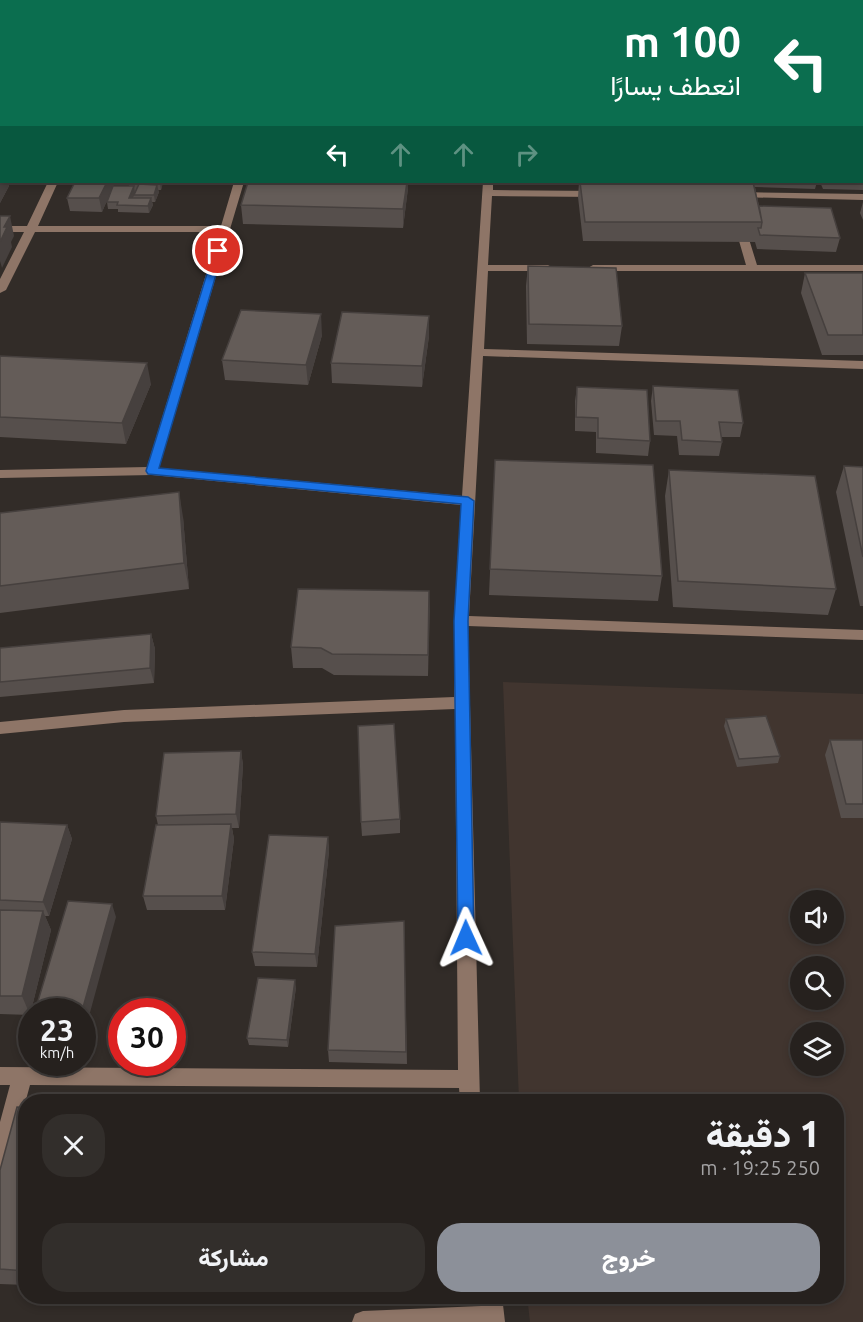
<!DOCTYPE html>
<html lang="ar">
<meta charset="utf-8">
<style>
body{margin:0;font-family:Ubuntu,Vazirmatn,sans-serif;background:#322e2b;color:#f1f3f6;direction:rtl;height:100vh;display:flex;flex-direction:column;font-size:22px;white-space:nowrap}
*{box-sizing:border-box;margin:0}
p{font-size:20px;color:#a4a3a4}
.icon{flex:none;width:33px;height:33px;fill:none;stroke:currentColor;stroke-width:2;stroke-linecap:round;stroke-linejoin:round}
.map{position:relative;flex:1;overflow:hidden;direction:ltr}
.details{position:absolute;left:18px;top:1094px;width:826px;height:210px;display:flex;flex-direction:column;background:#26211e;border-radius:24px;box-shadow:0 3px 9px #0003,0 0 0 2px #423e3c;direction:rtl}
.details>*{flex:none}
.banner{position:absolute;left:0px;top:0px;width:864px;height:183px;box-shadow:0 3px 9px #0003,0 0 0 2px #423e3c;direction:rtl;background:#0b6e4f;color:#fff;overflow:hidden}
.buttons{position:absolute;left:790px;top:890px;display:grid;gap:12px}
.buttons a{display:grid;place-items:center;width:54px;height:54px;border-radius:50%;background:#26211e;box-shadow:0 3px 9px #0003,0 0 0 2px #423e3c;font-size:30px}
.speed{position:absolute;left:18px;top:998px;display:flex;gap:12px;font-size:30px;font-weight:700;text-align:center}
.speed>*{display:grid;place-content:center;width:78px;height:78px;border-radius:50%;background:#26211e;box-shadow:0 3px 9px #0003,0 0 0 2px #423e3c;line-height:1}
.speed small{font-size:15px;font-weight:400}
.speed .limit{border:9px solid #d22;background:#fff;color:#111}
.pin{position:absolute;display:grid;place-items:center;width:51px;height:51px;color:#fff;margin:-26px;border:3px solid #fff;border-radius:50%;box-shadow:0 2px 6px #0007}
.me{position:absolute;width:66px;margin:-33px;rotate:359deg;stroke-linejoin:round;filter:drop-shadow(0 0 4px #0008)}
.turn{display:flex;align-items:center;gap:21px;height:126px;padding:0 24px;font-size:27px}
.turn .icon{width:78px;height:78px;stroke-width:2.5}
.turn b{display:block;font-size:42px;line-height:51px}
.lanes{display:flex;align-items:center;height:57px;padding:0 24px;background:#0003;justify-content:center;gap:30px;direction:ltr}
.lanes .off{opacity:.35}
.round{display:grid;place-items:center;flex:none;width:63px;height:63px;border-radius:24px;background:#322e2b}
.headline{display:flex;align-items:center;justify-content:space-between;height:102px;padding:0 24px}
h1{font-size:36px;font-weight:800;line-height:45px}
.button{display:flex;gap:12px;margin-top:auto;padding:12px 24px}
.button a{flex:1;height:69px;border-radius:24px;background:#8c9099;color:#fff;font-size:24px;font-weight:800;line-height:69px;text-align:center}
.button a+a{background:#322e2b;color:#f1f3f6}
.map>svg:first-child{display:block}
</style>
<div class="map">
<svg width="863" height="1322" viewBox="0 0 863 1322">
<rect width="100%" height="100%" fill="#322c28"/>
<path fill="#41352f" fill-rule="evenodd" d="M503,682L863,694V1322H530L527,1296H837V1101H519ZM801,900H834V933H801ZM801,966H834V999H801ZM801,1032H834V1065H801Z"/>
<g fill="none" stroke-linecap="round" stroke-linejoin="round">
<path fill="#8e7567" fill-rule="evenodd" d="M53,0H61L52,2Z
M175,0H183L174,2Z
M489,0H497V2H489Z
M683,0H691V2H683Z
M838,0H846V2H838Z
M862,17H863V21H862Z
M2,79V86L0,87V80Z
M48,182H58L38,226H221L234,182H244L159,468L462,496L483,182H493V190L599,191L604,194L599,197L492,196L488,265H548L553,268L548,271H488L484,349L863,361V369L483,356L469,616L863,630V640L468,626L480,1101H460L459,1088L30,1085L10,1159L7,1166L0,1169V1122L10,1085H0V1067L458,1070L455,709L124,722L0,734V722L124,710L454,697V621L461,505L152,475L0,478V470L147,467L219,232H35L6,290L0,293V279L24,232H0V226H27Z
M722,182H732L735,192L863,194V200L736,197L757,265H863V271H593L588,268L593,265H746Z
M480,1296H502L505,1322H352L355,1314L363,1311L481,1306Z"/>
</g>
<path fill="#564f4c" d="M530,0H663V2H530Z
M697,0H827V2H697Z
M849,0H863V16L862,2H850Z
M863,35V190L823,189L820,182H862Z
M0,97H2V182H12L10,184H9V186L0,203Z
M75,182H115L102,212L70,211L67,198Z
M163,182L161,190H158L159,192L155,202H152L153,205L149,213L118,212V209H108L107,202L129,186L128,183Z
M248,182H408V188L403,228L243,224L241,205Z
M579,182H817L815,189L755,187L759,206L840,238L836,252L757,249L755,242L583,241L578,197Z
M863,202V220L860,213Z
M528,266L622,326L619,346L527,344L526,286Z
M805,273H863V355H822L801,293Z
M429,316V336L422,387L332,383L331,363Z
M322,335L308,385L225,380L222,360Z
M0,356L151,384L126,444L0,437Z
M653,386L743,423L740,437H721L722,442L719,456L679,455L677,436L654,435L651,401Z
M577,387L650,441L648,456L596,453V432L575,431V401Z
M495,460L662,576L658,601L489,595Z
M844,466L863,467V606H860L836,492Z
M669,470L836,589L828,615L673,607L665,496Z
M0,513L183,517L189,589L0,613Z
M429,591L428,676L334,675L322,668H293L291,647Z
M151,634L155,649L154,683L0,697V648Z
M726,719L780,756L778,763L737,767L724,726Z
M830,740H863V818H841L825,755Z
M241,751L243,765L239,828H232L234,839L225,910H147L143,896L158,825L156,816Z
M400,819V833L362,836L361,822Z
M0,822L67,825L72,839L49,916H45L51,930L30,1015L0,1014Z
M328,837L329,851L317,967L255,966L252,952Z
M404,921L407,1064L329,1062L328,1050Z
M296,987L288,1047L249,1045L247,1038Z
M26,1108V1285L0,1284V1170Z"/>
<path fill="#46403e" d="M2,180V182H8L9,186L0,203V183Z
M107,182H115L102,212L99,198Z
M160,182H163L161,190L160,183Z
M407,182H408V188L403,228V209Z
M157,185L159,192L155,202L154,195Z
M134,186L135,193L130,205L129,198Z
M151,198L153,205L149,213L148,206Z
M10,216L14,236L11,242L12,247L2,268L0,261V242L4,227Z
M321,314L322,335L308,385L306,365Z
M429,316V336L422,387V366Z
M147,363L151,384L126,444L122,423Z
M179,492L183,517L189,589L184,563Z
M429,591L430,611L428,676V655Z
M151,634L155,649L154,683L150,668Z
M241,751L243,765L239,828L236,814Z
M231,824L234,839L225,910L222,896Z
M67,825L72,839L49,916L43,902Z
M328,837L329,851L317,967L315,954Z
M112,904L116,917L82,1042V1011Z
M43,911L51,930L30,1015L22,996Z
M295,980L296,987L288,1047L287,1040Z"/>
<path fill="#645c58" stroke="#46403e" stroke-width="1.5" d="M224,0H291L290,2H223Z
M304,0H390V2H303Z
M702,0H762V2H703Z
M0,97H2V129L0,128Z
M862,109H863V146H862Z
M0,135H2V170H0Z
M862,152H863V176H862Z
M0,172H2V180L0,183Z
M75,182H107L99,198H67Z
M128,182H160V183H128Z
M248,182H407L403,209L241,205Z
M580,182H753L762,222H585Z
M139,184L157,185L154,195H134Z
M113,186H134L129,198H151L148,206L117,205L118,202H107Z
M759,206L831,208L840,238L760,235L758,228H761L762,222Z
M0,216H10L4,227H7L0,242Z
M528,266L616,268L622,326L529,324Z
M805,273H863V335H828Z
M241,310L321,314L306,365L222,360Z
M342,312L429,316L422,366L331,363Z
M0,356L147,363L122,423L0,417Z
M653,386L738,390L743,423L719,422L722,442L682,440L680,421H656Z
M577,387L647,390L650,441L598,438V418L576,417Z
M495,460L653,465L662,576L490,569Z
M844,466L863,467V557Z
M669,470L815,476L836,589L678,581Z
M179,492L184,563L0,586V513Z
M298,589L429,591L428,655L332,654L321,648L291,647Z
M151,634L150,668L0,682V648Z
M766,716L780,756L739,759L726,719Z
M394,724L400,819L361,822L358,726Z
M830,740H863V804H846Z
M241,751L236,814L156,816L164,753Z
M0,822L67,825L43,902L0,900Z
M231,824L222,896H143L156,825Z
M269,835L328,837L315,954L252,952Z
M68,901L112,904L82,1011H35Z
M0,910L43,911L22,996H0Z
M404,921L406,1052L328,1050L335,926Z
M258,978L295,980L287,1040L247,1038Z
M17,1107L26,1108V1271L0,1269V1170Z"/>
<path fill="#1a73e8" stroke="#114b97" stroke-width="1.5" d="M218,248L223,251L159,468L468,497L474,501L468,621L474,938L472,943L466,945L460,943L458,938L454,621L461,504L148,474L146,471L214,251Z"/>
</svg>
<div class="buttons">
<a><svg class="icon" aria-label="sound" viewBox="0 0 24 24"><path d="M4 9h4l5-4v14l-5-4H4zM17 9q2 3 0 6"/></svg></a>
<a><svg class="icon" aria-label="search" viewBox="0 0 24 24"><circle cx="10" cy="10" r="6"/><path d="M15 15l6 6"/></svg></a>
<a><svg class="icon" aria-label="layers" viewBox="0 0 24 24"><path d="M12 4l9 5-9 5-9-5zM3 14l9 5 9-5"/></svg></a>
</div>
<div class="speed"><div>23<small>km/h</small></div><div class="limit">30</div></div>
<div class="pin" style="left:218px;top:251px;background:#d93025"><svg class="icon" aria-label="arrive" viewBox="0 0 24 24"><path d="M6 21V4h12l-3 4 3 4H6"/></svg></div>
<svg class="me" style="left:466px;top:938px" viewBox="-20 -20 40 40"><path d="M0-17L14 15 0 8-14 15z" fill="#1a73e8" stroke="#fff" stroke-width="4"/></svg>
<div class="banner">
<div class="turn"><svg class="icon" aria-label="left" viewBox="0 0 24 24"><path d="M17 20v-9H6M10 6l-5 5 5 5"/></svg><div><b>100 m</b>انعطف يسارًا</div></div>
<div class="lanes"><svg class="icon" aria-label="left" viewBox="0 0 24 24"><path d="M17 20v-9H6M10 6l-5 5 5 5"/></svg><svg class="icon off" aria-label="ahead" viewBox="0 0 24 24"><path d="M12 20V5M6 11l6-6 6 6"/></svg><svg class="icon off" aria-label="ahead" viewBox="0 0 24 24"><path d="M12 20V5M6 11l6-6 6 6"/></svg><svg class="icon off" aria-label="right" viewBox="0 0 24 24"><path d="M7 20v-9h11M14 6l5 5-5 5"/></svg></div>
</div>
<section class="details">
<div class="headline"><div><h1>1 دقيقة</h1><p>250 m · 19:25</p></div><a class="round"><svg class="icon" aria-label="close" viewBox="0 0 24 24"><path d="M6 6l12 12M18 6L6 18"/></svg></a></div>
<div class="button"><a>خروج</a><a>مشاركة</a></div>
</section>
</div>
